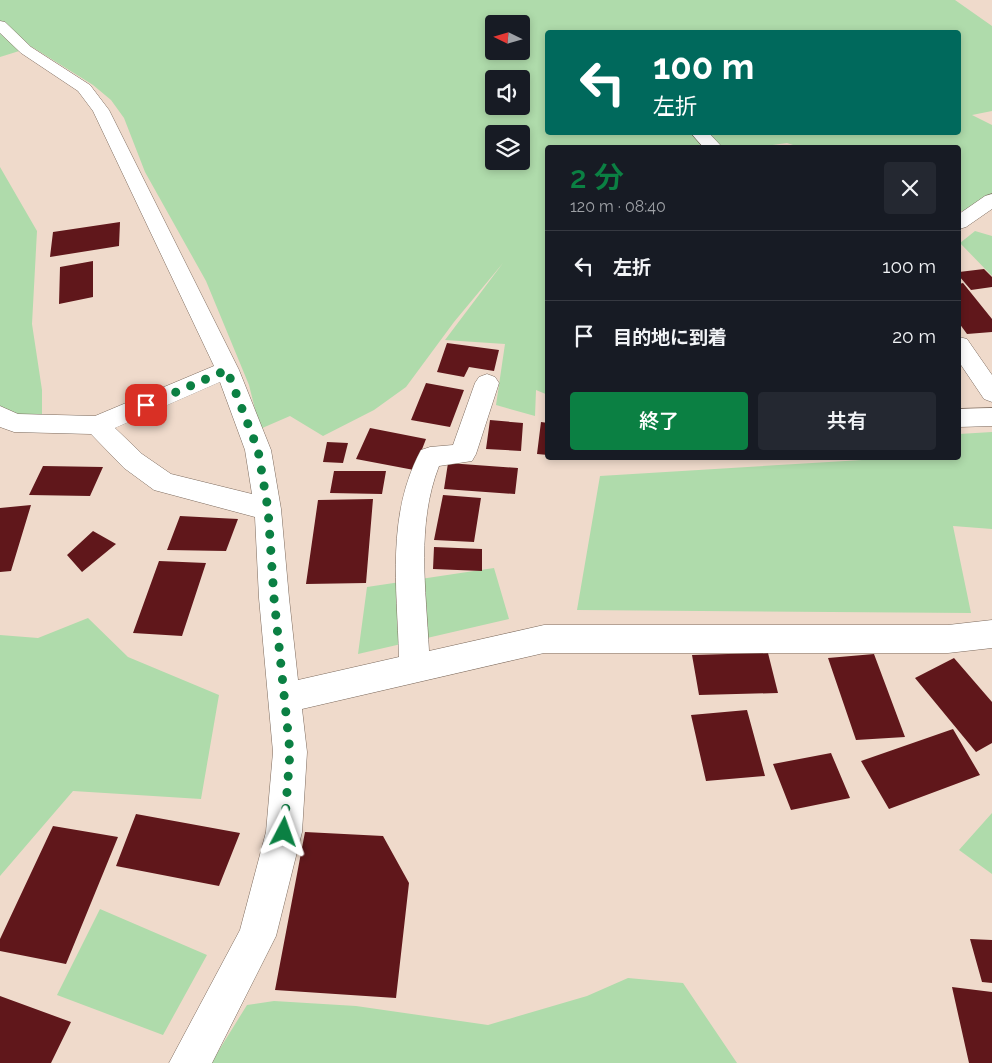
<!DOCTYPE html>
<html lang="ja">
<meta charset="utf-8">
<style>
body{margin:0;font-family:Raleway,"Noto Sans JP",sans-serif;background:#242831;color:#f1f3f6;height:100vh;display:flex;flex-direction:column;font-size:19px;white-space:nowrap}
*{box-sizing:border-box;margin:0}
p{font-size:16px;color:#9ea1a6}
.icon{flex:none;width:28px;height:28px;fill:none;stroke:currentColor;stroke-width:2;stroke-linecap:round;stroke-linejoin:round}
.map{position:relative;flex:1;overflow:hidden}
.drawer{position:absolute;left:545px;top:145px;width:416px;height:315px;display:flex;flex-direction:column;background:#171b24;border-radius:5px;box-shadow:0 2px 8px #0003}
.drawer>*{flex:none}
.top-card{position:absolute;left:545px;top:30px;width:416px;height:105px;border-radius:5px;box-shadow:0 2px 8px #0003;background:#00695c;color:#fff;overflow:hidden}
.needle{width:32px;rotate:275deg}
.controls{position:absolute;left:485px;top:15px;display:grid;gap:10px}
.controls a{display:grid;place-items:center;width:45px;height:45px;border-radius:5px;background:#171b24;box-shadow:0 2px 8px #0003;font-size:25px}
.pin{position:absolute;display:grid;place-items:center;width:42px;height:42px;color:#fff;margin:-21px;border-radius:10px;box-shadow:0 2px 8px #0006}
.me{position:absolute;width:55px;margin:-28px;rotate:4deg;stroke-linejoin:round;filter:drop-shadow(0 0 4px #0008)}
.turn{display:flex;align-items:center;gap:18px;height:105px;padding:0 25px;font-size:22px}
.turn .icon{width:65px;height:65px;stroke-width:2.5}
.turn b{display:block;font-size:35px;line-height:42px}
.round{display:grid;place-items:center;flex:none;width:52px;height:52px;border-radius:5px;background:#242831}
.summary{display:flex;align-items:center;justify-content:space-between;height:85px;padding:0 25px}
h1{font-size:30px;font-weight:600;line-height:38px;color:#0b8043}
.primary-button{display:flex;gap:10px;margin-top:auto;padding:10px 25px}
.primary-button a{flex:1;height:58px;border-radius:5px;background:#0b8043;color:#fff;font-size:20px;font-weight:600;line-height:58px;text-align:center}
.primary-button a+a{background:#242831;color:#f1f3f6}
ul{padding:0;list-style:none}
li{display:flex;align-items:center;gap:15px;height:70px;padding:0 25px;border-top:1px solid #363941}
li div{flex:1}
li b{display:block;font-size:19px}
li em{font-style:normal}
.map>svg:first-child{display:block}
</style>
<div class="map">
<svg width="992" height="1063" viewBox="0 0 992 1063">
<rect width="100%" height="100%" fill="#efdacb"/>
<path fill="#afdbab" fill-rule="evenodd" d="M0,0H955L992,26V111L972,115L992,125V195L973,214L959,210V148H802L787,143L752,148H548V353L544,365L547,356L548,395L536,390L535,416L496,405L505,344L445,340L503,263L454,322L406,387L374,410L323,436L290,416L260,429L249,385L206,281L145,172L124,118L111,100L93,85L32,47L0,57ZM494,24H521V51H494ZM548,32H959V132H548ZM494,79H521V106H494ZM494,134H521V161H494Z
M0,167L37,231L32,324L42,390V415L0,414Z
M975,231L992,236V276L960,243Z
M992,432V529L953,526L971,613L577,610L600,476L862,460L866,458H959V434Z
M494,568L509,619L358,654L367,587Z
M88,618L128,657L219,695L201,799L73,791L0,876V635L38,638Z
M992,813V874L959,850Z
M100,909L207,955L163,1035L57,995Z
M628,978L683,983L737,1063H211L247,1005L274,1001L356,1006L488,1025L587,996Z"/>
<path fill="#60171b" d="M120,222L119,246L50,257L53,232Z
M93,261V297L59,304L60,267Z
M984,269L992,277V287L971,290L959,276V272Z
M963,283L992,319V332L967,334L959,323V284Z
M447,343L499,350L494,371L469,367L464,377L437,372Z
M426,383L464,390L450,427L411,420Z
M490,420L523,423L521,451L486,449Z
M541,422L548,423V455L537,454Z
M370,428L426,439L414,470L356,459Z
M327,442L348,443L343,463L323,462Z
M448,463L518,468L515,494L444,489Z
M43,466L103,467L90,496L29,495Z
M334,471H386L382,494L330,493Z
M443,495L481,498L474,542L434,540Z
M373,499L366,583L306,584L318,500Z
M31,505L11,571L0,572V508Z
M180,516L238,519L226,551L167,550Z
M93,531L116,544L82,572L67,555Z
M434,547L482,549V571L433,569Z
M159,561L206,563L182,636L133,633Z
M768,653L778,693L699,695L692,655Z
M874,654L905,737L856,740L828,658Z
M954,658L992,702V743L976,752L915,678Z
M747,710L765,776L706,781L691,715Z
M953,729L980,775L889,809L861,761Z
M831,753L850,798L791,810L773,764Z
M136,814L240,833L219,886L116,866Z
M53,826L118,837L66,964L0,951V939Z
M305,832L383,836L409,883L396,998L275,990Z
M970,939L992,940V983L982,982Z
M952,987L992,992V1063H969Z
M0,996L71,1022L51,1063H0Z"/>
<g fill="none" stroke-linecap="round" stroke-linejoin="round">
<g stroke="#7d6b5e" stroke-width="1">
<path id="minor" d="M0,21L5,22L31,47L90,85L109,110L239,370L271,450L281,509L289,598L298,680L399,657C397,586 386,515 421,450L430,447L453,445L475,383L479,377L487,374L495,377L499,383L476,454L472,461L439,466C416,525 426,589 429,651L544,625H948L992,620V648L948,653H544L302,709L307,752L302,832L276,936L212,1063H169L240,930L266,832L273,752L259,598L255,517L154,490L124,468L91,434L14,432L0,427V406L18,414L95,416L214,366L93,111L78,91L21,53L0,33ZM220,382L245,450L252,494L171,474L142,454L115,428Z
M690,132H708L723,148H704Z
M992,194V209L966,227L959,229V214L985,196Z
M959,337L967,339L992,375V402L984,399L959,362Z
M992,408V426L959,427V409Z"/>
</g>
<use href="#minor" fill="#fff" fill-rule="evenodd"/>
</g>
<g fill="none" stroke-linecap="round" stroke-linejoin="round">
<path stroke="#0b8043" stroke-width="9" stroke-dasharray="0 16.2" d="M146,405L227,370L258,450L268,509L274,598L290,752L284,832"/>
</g>
</svg>
<div class="controls">
<a><svg class="needle" viewBox="-14 -14 28 28"><path d="M0-13l5 13h-10z" fill="#e53935"/><path d="M0 13l5-13h-10z" fill="#9ea1a6"/></svg></a>
<a><svg class="icon" aria-label="sound" viewBox="0 0 24 24"><path d="M4 9h4l5-4v14l-5-4H4zM17 9q2 3 0 6"/></svg></a>
<a><svg class="icon" aria-label="layers" viewBox="0 0 24 24"><path d="M12 4l9 5-9 5-9-5zM3 14l9 5 9-5"/></svg></a>
</div>
<div class="pin" style="left:146px;top:405px;background:#d93025"><svg class="icon" aria-label="arrive" viewBox="0 0 24 24"><path d="M6 21V4h12l-3 4 3 4H6"/></svg></div>
<svg class="me" style="left:284px;top:832px" viewBox="-20 -20 40 40"><path d="M0-17L14 15 0 8-14 15z" fill="#0b8043" stroke="#fff" stroke-width="4"/></svg>
<div class="top-card">
<div class="turn"><svg class="icon" aria-label="left" viewBox="0 0 24 24"><path d="M17 20v-9H6M10 6l-5 5 5 5"/></svg><div><b>100 m</b>左折</div></div>
</div>
<section class="drawer">
<div class="summary"><div><h1>2 分</h1><p>120 m · 08:40</p></div><a class="round"><svg class="icon" aria-label="close" viewBox="0 0 24 24"><path d="M6 6l12 12M18 6L6 18"/></svg></a></div>
<ul>
<li><svg class="icon" aria-label="left" viewBox="0 0 24 24"><path d="M17 20v-9H6M10 6l-5 5 5 5"/></svg><div><b>左折</b></div><em>100 m</em></li>
<li><svg class="icon" aria-label="arrive" viewBox="0 0 24 24"><path d="M6 21V4h12l-3 4 3 4H6"/></svg><div><b>目的地に到着</b></div><em>20 m</em></li>
</ul>
<div class="primary-button"><a>終了</a><a>共有</a></div>
</section>
</div>
